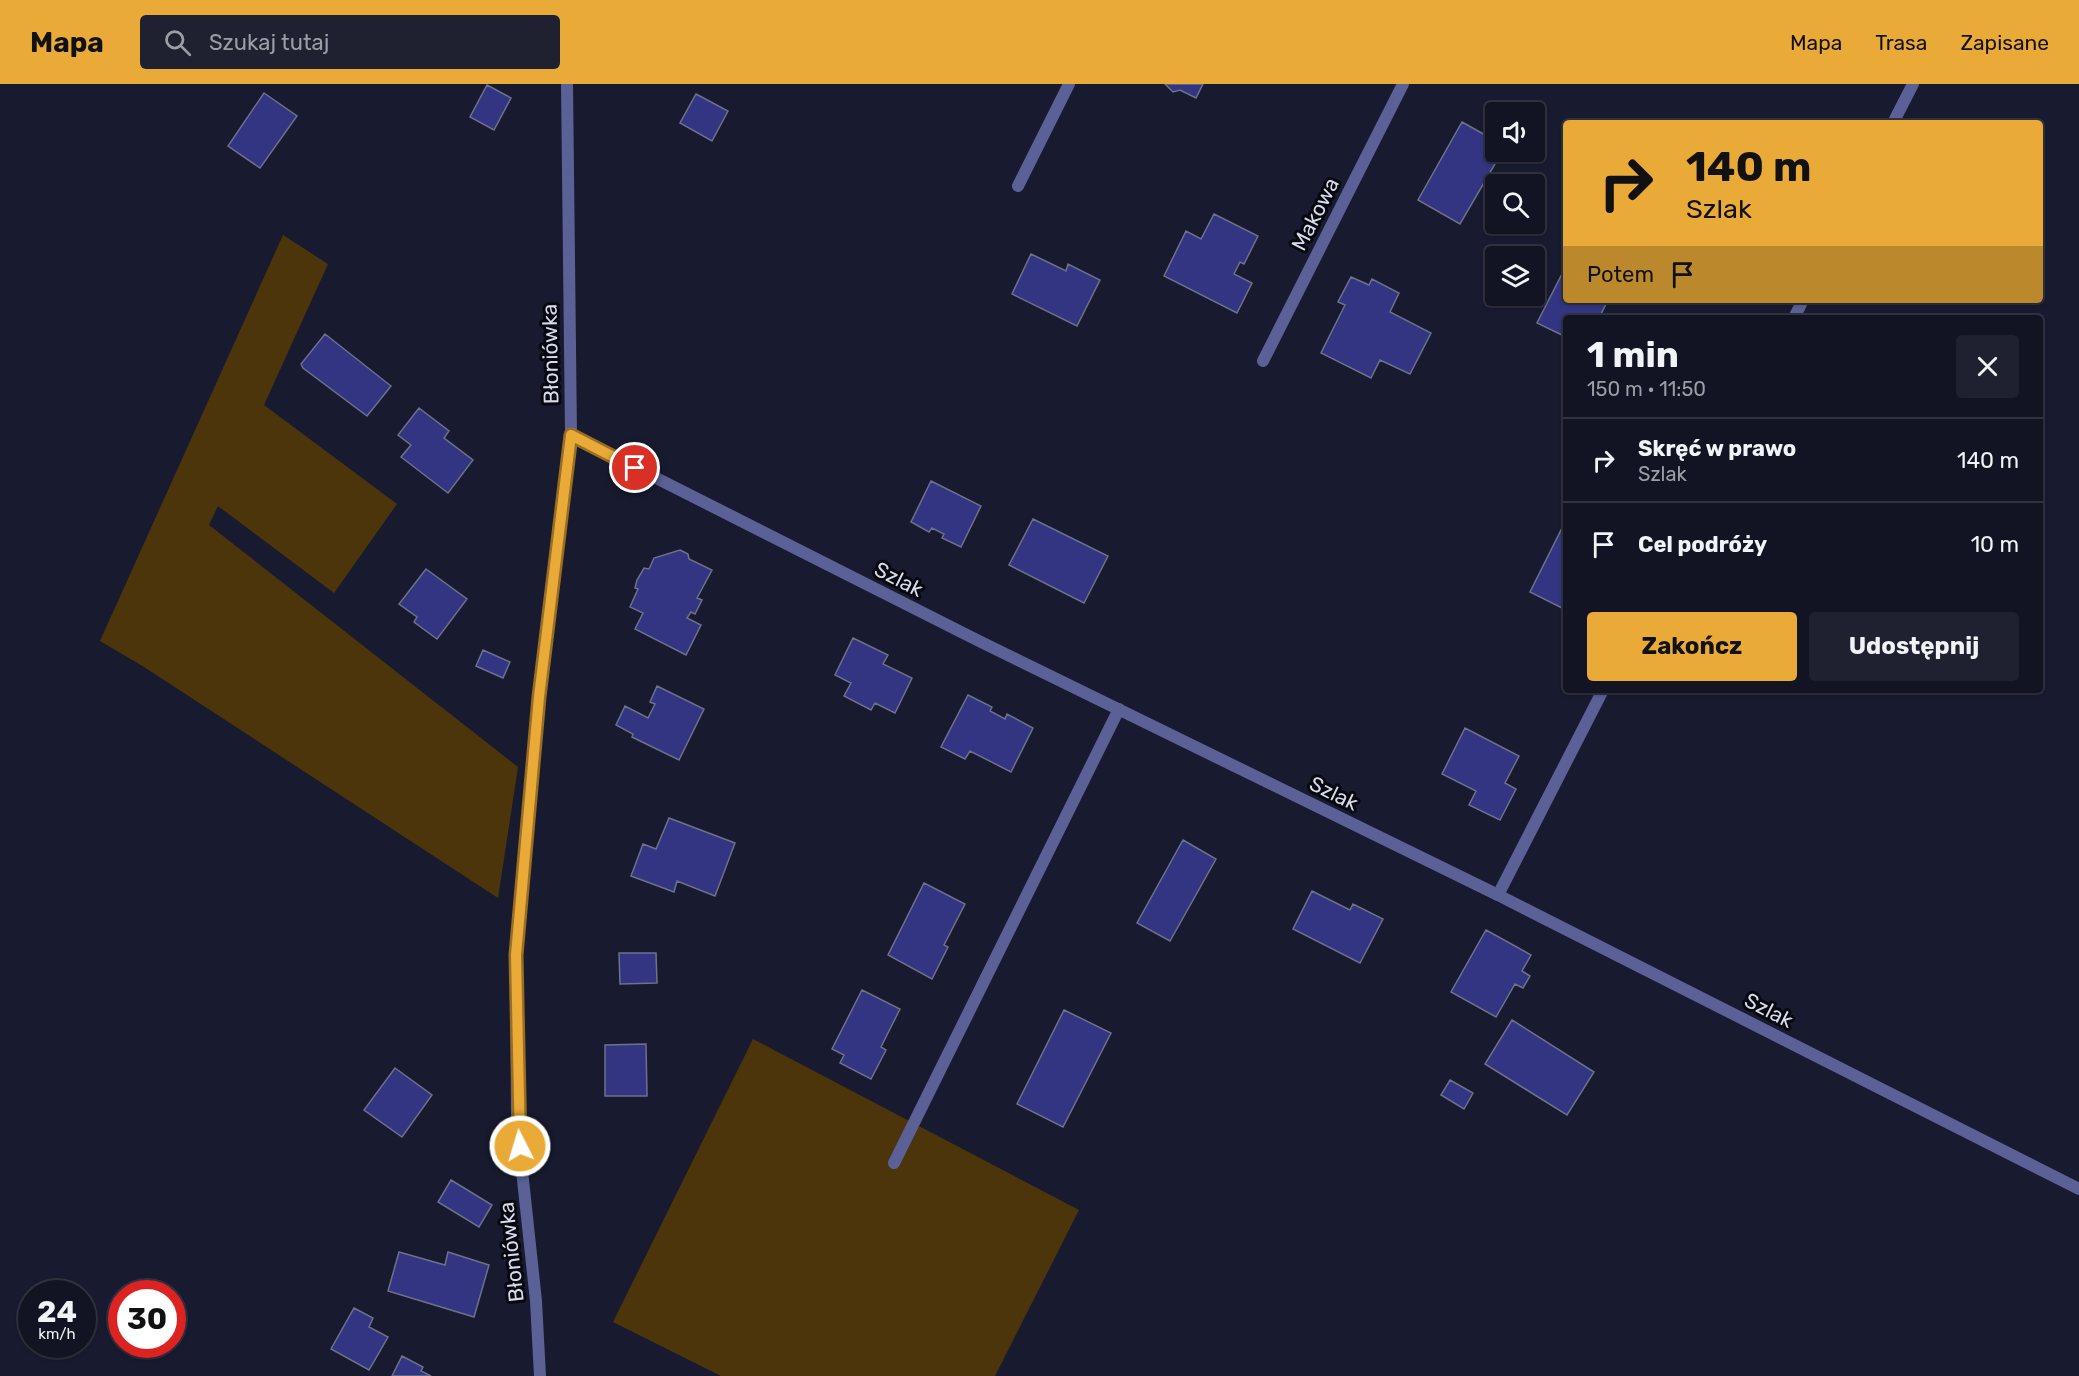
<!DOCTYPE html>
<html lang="pl">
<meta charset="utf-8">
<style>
body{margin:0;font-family:Rubik,sans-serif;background:#1f2130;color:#f1f3f6;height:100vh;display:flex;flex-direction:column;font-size:22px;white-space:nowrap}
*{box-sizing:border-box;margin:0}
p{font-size:20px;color:#9c9ea6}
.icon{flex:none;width:33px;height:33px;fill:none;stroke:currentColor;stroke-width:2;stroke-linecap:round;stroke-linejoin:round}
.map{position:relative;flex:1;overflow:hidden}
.details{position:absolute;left:1563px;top:231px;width:480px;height:378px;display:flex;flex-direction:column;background:#121423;border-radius:6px;box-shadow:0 2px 4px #0004,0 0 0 2px #313341}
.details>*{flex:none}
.banner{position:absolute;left:1563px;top:36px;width:480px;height:183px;border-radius:6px;box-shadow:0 2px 4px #0004,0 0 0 2px #313341;background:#eaaa38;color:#111;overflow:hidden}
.buttons{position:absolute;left:1485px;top:18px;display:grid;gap:12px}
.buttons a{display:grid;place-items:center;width:60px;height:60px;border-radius:6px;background:#121423;box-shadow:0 2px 4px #0004,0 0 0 2px #313341;font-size:30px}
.speed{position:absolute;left:18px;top:1196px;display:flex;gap:12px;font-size:30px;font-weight:700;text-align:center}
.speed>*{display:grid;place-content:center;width:78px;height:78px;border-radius:50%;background:#121423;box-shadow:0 2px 4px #0004,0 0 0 2px #313341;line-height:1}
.speed small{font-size:15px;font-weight:400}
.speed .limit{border:9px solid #d22;background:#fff;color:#111}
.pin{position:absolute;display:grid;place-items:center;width:51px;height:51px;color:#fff;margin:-26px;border:3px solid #fff;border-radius:50%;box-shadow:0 2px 6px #0007}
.me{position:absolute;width:66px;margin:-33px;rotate:355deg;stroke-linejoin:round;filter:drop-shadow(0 0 4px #0008)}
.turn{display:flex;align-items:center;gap:21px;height:126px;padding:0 24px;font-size:27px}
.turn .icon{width:78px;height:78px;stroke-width:2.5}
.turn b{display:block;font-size:42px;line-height:51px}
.then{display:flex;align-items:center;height:57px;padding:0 24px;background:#0003;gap:12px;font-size:22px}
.round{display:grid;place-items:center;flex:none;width:63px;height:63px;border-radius:6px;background:#1f2130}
.overview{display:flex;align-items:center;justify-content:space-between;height:102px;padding:0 24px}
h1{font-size:36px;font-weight:700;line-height:45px}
.action{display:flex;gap:12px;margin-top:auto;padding:12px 24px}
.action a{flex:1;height:69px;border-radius:6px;background:#eaaa38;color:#111;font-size:24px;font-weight:700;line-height:69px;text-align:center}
.action a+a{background:#1f2130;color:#f1f3f6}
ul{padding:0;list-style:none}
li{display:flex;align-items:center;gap:18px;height:84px;padding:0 24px;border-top:2px solid #313341}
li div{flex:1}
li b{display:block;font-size:22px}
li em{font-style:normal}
header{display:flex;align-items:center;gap:36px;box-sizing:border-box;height:84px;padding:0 30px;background:#eaaa38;color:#111}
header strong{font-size:28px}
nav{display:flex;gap:33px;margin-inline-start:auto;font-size:21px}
.search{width:420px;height:54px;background:#1f2130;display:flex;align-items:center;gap:15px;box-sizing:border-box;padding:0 21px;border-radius:6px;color:#9c9ea6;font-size:22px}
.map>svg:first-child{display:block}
</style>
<header>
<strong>Mapa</strong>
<div class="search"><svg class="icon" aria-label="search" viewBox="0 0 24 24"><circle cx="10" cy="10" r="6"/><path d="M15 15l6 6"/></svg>Szukaj tutaj</div>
<nav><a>Mapa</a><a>Trasa</a><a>Zapisane</a></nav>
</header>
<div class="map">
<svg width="2079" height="1292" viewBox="0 0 2079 1292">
<rect width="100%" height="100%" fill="#181b2f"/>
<path fill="#4c350a" d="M283,151L328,180L264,321L397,420L334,509L218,422L209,441L518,683L498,814L144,583L100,557Z
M753,955L1079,1126L995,1292H721L613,1238Z"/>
<path fill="#333482" stroke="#6d718a" stroke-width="1.5" d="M1165,0H1203L1196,14L1180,6L1173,8Z
M487,1L511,14L494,46L470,33Z
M264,9L297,32L260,84L228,62Z
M696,10L728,27L712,57L680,39Z
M1462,38L1496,57V68H1502L1460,140L1418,116Z
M1214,130L1258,152L1244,180L1240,178L1234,190L1252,199L1237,229L1164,192L1186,147L1201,155Z
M1031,170L1066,187L1068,180L1100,196L1077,242L1012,210Z
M1566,182V216H1608L1599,234H1566V253L1537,239Z
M1351,193L1369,201L1372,195L1399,209L1390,228L1431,249L1410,290L1380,276L1371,294L1321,269L1345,221L1338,218Z
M325,250L391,302L367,332L303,284L301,280Z
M419,324L449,347L444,354L473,376L448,409L401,373L411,361L398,351Z
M931,397L981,422L961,463L942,454L944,450L932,444L929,448L911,438Z
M1033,435L1108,472L1084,519L1009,481Z
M1561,446L1566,448V526L1530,508Z
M680,466L688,470L689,475L712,486L697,514L702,516L695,530L691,528L687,534L701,541L686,571L635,545L643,529L630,523L638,505L635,504L637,496L644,484L649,485L654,474Z
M426,485L467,515L437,555L414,538L417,533L399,520Z
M853,554L888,571L883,580L912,594L895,629L875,619L871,626L844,612L851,599L835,591Z
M483,566L510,578L503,594L476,582Z
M657,602L704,625L679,676L632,653L633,650L616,641L625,622L648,634L655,620L650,618Z
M968,611L992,623L990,627L1005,635L1007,630L1033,644L1011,688L970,667L965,675L941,663Z
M1465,644L1519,672L1505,699L1516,705L1500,736L1469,721L1476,707L1442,690Z
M669,734L735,759L715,812L677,797L674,808L631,792L643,760L656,765Z
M1183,756L1216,775L1170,857L1137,839Z
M924,799L965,820L944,861L948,863L932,895L888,871Z
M1312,807L1350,826L1353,820L1383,835L1360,879L1293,845Z
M1486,846L1531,871L1522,887L1530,892L1523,904L1515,900L1496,933L1451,908Z
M619,869H656L657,899L620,900Z
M862,906L900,925L881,963L886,966L871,995L840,979L844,971L832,965Z
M1064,926L1111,949L1063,1043L1017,1020Z
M1512,936L1594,988L1567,1031L1485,980Z
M646,960L647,1012H605V961Z
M395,984L432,1011L402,1053L364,1026Z
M1450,996L1473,1009L1464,1025L1441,1011Z
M451,1096L492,1121L479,1143L438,1118Z
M399,1168L445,1181L448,1168L489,1181L474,1233L388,1207Z
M354,1224L373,1234L369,1243L388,1253L369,1286L331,1265Z
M402,1272L423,1283L421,1287L431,1292H392Z"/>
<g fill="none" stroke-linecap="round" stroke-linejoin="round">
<path stroke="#5b6196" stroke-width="12" d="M1893,39L1913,0
M1018,102L1069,0
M1794,234L1803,216
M1263,277L1403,0
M1603,606L1498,811L2079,1105
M894,1079L1119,625"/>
<path stroke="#5b6196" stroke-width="12" d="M571,351L977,556L1498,811
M540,1292L536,1217L517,1040L516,871L539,613L571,351L567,0"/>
</g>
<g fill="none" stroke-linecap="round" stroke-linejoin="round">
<g stroke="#986e24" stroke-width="15">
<path id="route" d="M520,1062L516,871L539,613L571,351L635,384"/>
</g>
<use href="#route" stroke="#eaaa38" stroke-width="10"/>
</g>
<g text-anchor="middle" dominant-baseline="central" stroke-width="6" stroke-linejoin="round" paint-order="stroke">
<g font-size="21" fill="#d8dbe9" stroke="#06070f">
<text transform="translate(1315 130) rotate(-63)">Makowa</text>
<text transform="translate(550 270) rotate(-91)">Błoniówka</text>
<text transform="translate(899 495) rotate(27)">Szlak</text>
<text transform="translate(1334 709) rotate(26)">Szlak</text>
<text transform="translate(1769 926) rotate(27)">Szlak</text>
<text transform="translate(511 1168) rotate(-96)">Błoniówka</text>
</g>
</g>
</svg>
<div class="buttons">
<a><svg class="icon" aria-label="sound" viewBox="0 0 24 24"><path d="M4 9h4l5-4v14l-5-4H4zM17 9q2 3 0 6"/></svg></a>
<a><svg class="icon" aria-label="search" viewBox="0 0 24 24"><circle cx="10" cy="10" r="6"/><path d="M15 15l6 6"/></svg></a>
<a><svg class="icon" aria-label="layers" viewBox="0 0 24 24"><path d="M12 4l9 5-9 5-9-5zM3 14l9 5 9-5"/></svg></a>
</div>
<div class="speed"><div>24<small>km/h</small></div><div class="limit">30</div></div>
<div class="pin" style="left:635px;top:384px;background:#d93025"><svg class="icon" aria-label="arrive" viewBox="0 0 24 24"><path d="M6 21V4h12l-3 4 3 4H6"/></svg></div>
<svg class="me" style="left:520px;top:1062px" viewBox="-20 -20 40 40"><circle r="17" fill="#eaaa38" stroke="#fff" stroke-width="3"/><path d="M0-11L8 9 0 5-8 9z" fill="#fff"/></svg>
<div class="banner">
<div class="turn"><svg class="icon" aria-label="right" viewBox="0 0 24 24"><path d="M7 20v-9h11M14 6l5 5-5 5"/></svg><div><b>140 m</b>Szlak</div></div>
<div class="then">Potem<svg class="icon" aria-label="arrive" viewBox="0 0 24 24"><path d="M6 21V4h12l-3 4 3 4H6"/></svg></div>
</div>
<section class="details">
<div class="overview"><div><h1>1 min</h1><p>150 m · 11:50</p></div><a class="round"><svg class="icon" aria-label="close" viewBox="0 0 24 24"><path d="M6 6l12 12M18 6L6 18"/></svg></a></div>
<ul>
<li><svg class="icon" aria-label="right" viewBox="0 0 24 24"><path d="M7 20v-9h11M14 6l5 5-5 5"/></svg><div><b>Skręć w prawo</b><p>Szlak</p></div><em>140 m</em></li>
<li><svg class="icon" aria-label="arrive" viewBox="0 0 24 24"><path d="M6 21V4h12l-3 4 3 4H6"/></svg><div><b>Cel podróży</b></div><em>10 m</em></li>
</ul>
<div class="action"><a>Zakończ</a><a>Udostępnij</a></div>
</section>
</div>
